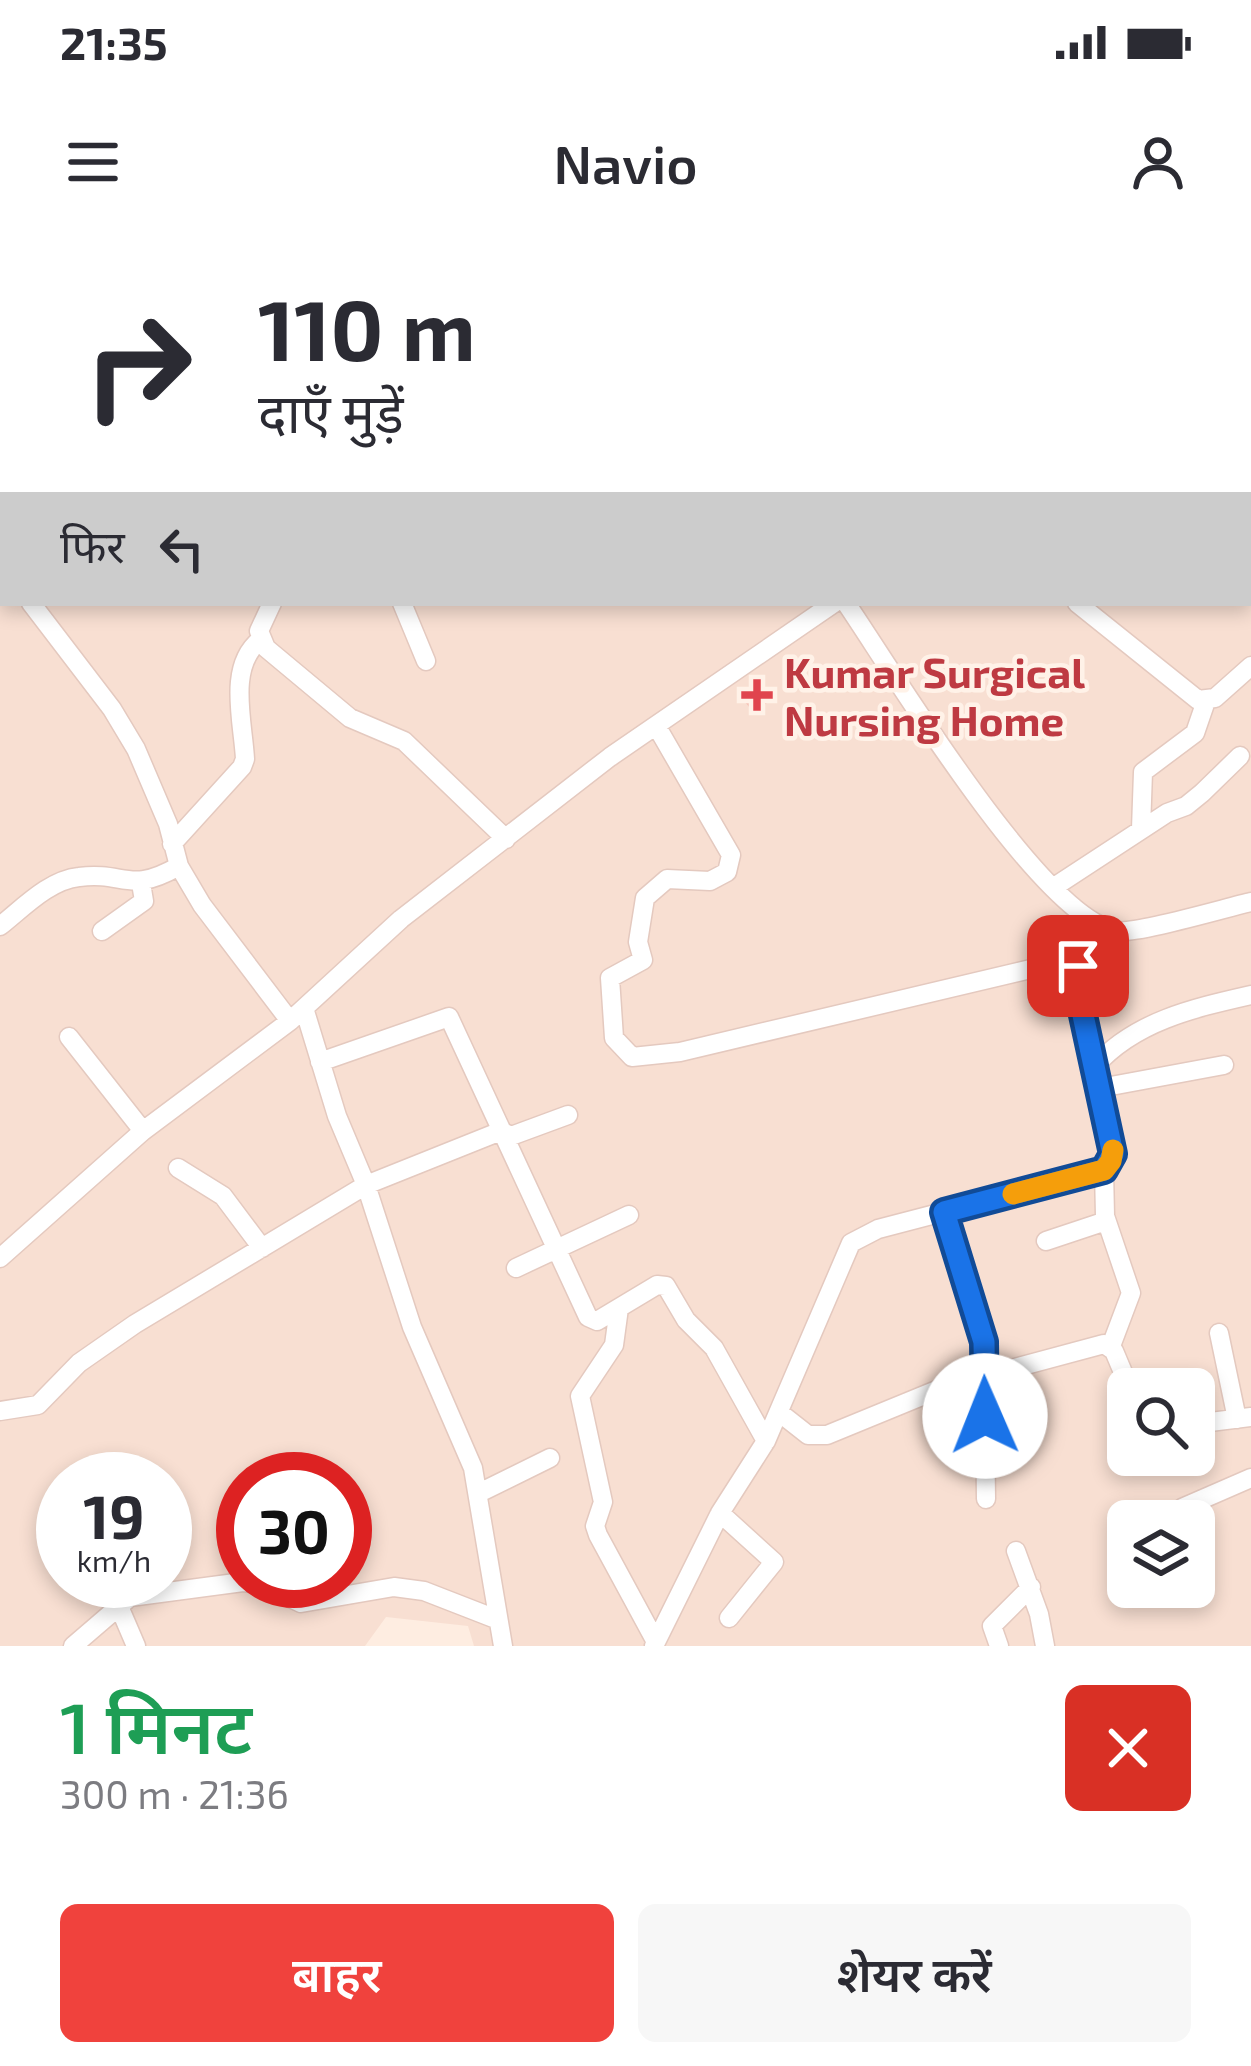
<!DOCTYPE html>
<html lang="hi">
<meta charset="utf-8">
<style>
body{margin:0;font-family:"Exo 2","Noto Sans Devanagari",sans-serif;background:#f7f7f7;color:#2b2b33;height:100vh;display:flex;flex-direction:column;font-size:45px;white-space:nowrap}
*{box-sizing:border-box;margin:0}
p{font-size:39px;color:#7c7c81}
.icon{flex:none;width:66px;height:66px;fill:none;stroke:currentColor;stroke-width:2;stroke-linecap:round;stroke-linejoin:round}
.map{position:relative;height:1406px;overflow:hidden}
.sheet{display:flex;flex-direction:column;background:#fff;flex:1}
.sheet>*{flex:none}
.banner{position:absolute;left:0px;top:0px;width:1251px;height:366px;box-shadow:0 6px 18px #0003;background:#fff;color:#2b2b33;overflow:hidden}
.fabs{position:absolute;left:1107px;top:1128px;display:grid;gap:24px}
.fabs a{display:grid;place-items:center;width:108px;height:108px;border-radius:18px;background:#fff;box-shadow:0 6px 18px #0003;font-size:60px}
.speed{position:absolute;left:36px;top:1212px;display:flex;gap:24px;font-size:60px;font-weight:700;text-align:center}
.speed>*{display:grid;place-content:center;width:156px;height:156px;border-radius:50%;background:#fff;box-shadow:0 6px 18px #0003;line-height:1}
.speed small{font-size:30px;font-weight:400}
.speed .limit{border:18px solid #d22;background:#fff;color:#111}
.pin{position:absolute;display:grid;place-items:center;width:102px;height:102px;color:#fff;margin:-51px;border-radius:24px;box-shadow:0 6px 18px #0006}
.me{position:absolute;width:132px;margin:-66px;rotate:359deg;stroke-linejoin:round;filter:drop-shadow(0 0 9px #0008)}
.turn{display:flex;align-items:center;gap:42px;height:252px;padding:0 60px;font-size:54px}
.turn .icon{width:156px;height:156px;stroke-width:2.5}
.turn b{display:block;font-size:84px;line-height:102px}
.then{display:flex;align-items:center;height:114px;padding:0 60px;background:#0003;gap:24px;font-size:45px}
.round{display:grid;place-items:center;flex:none;width:126px;height:126px;border-radius:18px;background:#f7f7f7}
.head{display:flex;align-items:center;justify-content:space-between;height:204px;padding:0 60px}
h1{font-size:72px;font-weight:600;line-height:90px;color:#1e9e55}
.button{display:flex;gap:24px;margin-top:auto;padding:24px 60px}
.button a{flex:1;height:138px;border-radius:18px;background:#f0423d;color:#fff;font-size:48px;font-weight:600;line-height:138px;text-align:center}
.button a+a{background:#f7f7f7;color:#2b2b33}
.status{display:flex;justify-content:space-between;align-items:center;height:84px;padding:0 60px;background:#fff;direction:ltr}
.status svg{height:33px;fill:currentColor}
header{display:flex;justify-content:space-between;align-items:center;height:156px;padding:0 60px;background:#fff;font-size:54px;font-weight:600}
.map>svg:first-child{display:block}
</style>
<div class="status"><b>21:35</b><svg viewBox="0 0 49 12"><path d="M0 12V9h3v3zM5 12V6h3v6zM10 12V3h3v9zM15 12V0h3v12zM26 1h20v11H26zM47 4h2v5h-2z"/></svg></div>
<header><svg class="icon" aria-label="menu" viewBox="0 0 24 24"><path d="M4 6h16M4 12h16M4 18h16"/></svg>Navio<svg class="icon" aria-label="person" viewBox="0 0 24 24"><circle cx="12" cy="8" r="4"/><path d="M4 21q1-7 8-7t8 7"/></svg></header>
<div class="map">
<svg width="1251" height="1406" viewBox="0 0 1251 1406">
<rect width="100%" height="100%" fill="#feede1"/>
<path fill="#f8dfd2" fill-rule="evenodd" d="M0,0H1251V1406H474L468,1386L386,1377L365,1406H0ZM3,3H1248V363H3ZM1128,1149H1194V1215H1128ZM63,1239H165V1341H63ZM243,1239H345V1341H243ZM1128,1281H1194V1347H1128Z"/>
<path fill="#f5c3b7" d="M758,450L768,462L754,473L745,462Z"/>
<g fill="none" stroke-linecap="round" stroke-linejoin="round">
<path stroke="#dcc5ba" stroke-width="18" stroke-dasharray="18 9" stroke-linecap="butt" d="M1039,727L1068,722"/>
<g stroke="#e4c9bf" stroke-width="21">
<path id="minor" d="M566,0L568,3
M822,0L825,3
M1205,0L1207,3
M77,3L79,0
M433,3L436,0
M697,3L702,0
M1248,54L1251,58
M1248,102L1251,101
M0,246L3,244
M0,317L3,322
M31,363L112,469L136,509L168,584L179,626L202,665L290,781
M272,363L259,391L266,408L350,478L404,501L506,599
M402,363L426,421
M846,363C892,430 1042,680 1117,691C1137,694 1225,668 1251,662
M1077,363L1198,460L1215,458L1251,426
M657,487L731,615L727,632L710,641L667,639L645,658L638,702L643,720L610,738L614,798L632,817L680,812L1039,727
M1141,589L1143,532L1195,493L1206,461
M172,604L242,527L245,519C243,481 227,427 260,400
M1054,647L1167,573L1186,566L1202,553L1240,516
M0,686C23,668 49,640 79,637C126,631 128,655 179,626
M102,691L144,661L141,643
M304,768L337,876L366,945L412,1087L473,1228L503,1406
M69,797L143,891
M320,822L449,777L588,1077L597,1081L657,1045L666,1046L686,1080L714,1108L766,1201
M1095,826C1135,781 1194,768 1251,755
M1100,848L1224,825
M178,928L223,956L262,1008
M1104,930L1105,976L1131,1053L1111,1106
M944,972L984,1102L986,1259
M1046,1001L1106,981
M0,1018L143,891L290,781L401,679L610,517L834,363
M516,1028L629,975
M619,1068L614,1105L580,1156L603,1262L595,1286L598,1295L656,1402
M1219,1093L1237,1179
M0,1171L38,1165L79,1123L135,1084L366,945L501,891L511,896L568,875
M780,1173L808,1195H827L944,1147L1104,1104L1114,1111L1130,1149
M1194,1184L1251,1177
M479,1253L550,1218
M1182,1268L1251,1238
M720,1273L774,1322L729,1378
M1016,1311L1039,1374L1045,1406
M118,1364L136,1406
M73,1406L130,1357L243,1342L261,1344L301,1363L394,1347L424,1351L496,1379
M654,1406L720,1273L766,1201L851,1003L878,989L1104,930L1113,913L1079,752L1081,719L1120,692
M999,1406L992,1386L1031,1347"/>
</g>
<g stroke="#d9cdcb" stroke-width="30">
<path id="highway" d="M44,3L47,0
M0,46L3,43"/>
</g>
<use href="#minor" stroke="#fff" stroke-width="18"/>
<use href="#highway" stroke="#fc9a93" stroke-width="27"/>
</g>
<g fill="none" stroke-linecap="round" stroke-linejoin="round">
<g stroke="#114b97" stroke-width="30">
<path id="route" d="M985,1176L984,1102L944,972L1104,930L1113,914L1078,752V726"/>
</g>
<use href="#route" stroke="#1a73e8" stroke-width="21"/>
<path stroke="#f59e0b" stroke-width="21" d="M1013,954L1104,930L1111,921L1113,910"/>
</g>
<path fill="#e0444e" stroke="#fff2e8" stroke-width="4.5" d="M751 437h12v12h12v12h-12v12h-12v-12h-12v-12h12z"/>
<g text-anchor="middle" dominant-baseline="central" stroke-width="9" stroke-linejoin="round" paint-order="stroke">
<g font-size="42" font-weight="bold" fill="#be3a42" stroke="#fff2e8" text-anchor="start">
<text x="784" y="431">Kumar Surgical<tspan x="784" dy="48">Nursing Home</tspan></text>
</g>
</g>
</svg>
<div class="fabs">
<a><svg class="icon" aria-label="search" viewBox="0 0 24 24"><circle cx="10" cy="10" r="6"/><path d="M15 15l6 6"/></svg></a>
<a><svg class="icon" aria-label="layers" viewBox="0 0 24 24"><path d="M12 4l9 5-9 5-9-5zM3 14l9 5 9-5"/></svg></a>
</div>
<div class="speed"><div>19<small>km/h</small></div><div class="limit">30</div></div>
<div class="pin" style="left:1078px;top:726px;background:#d93025"><svg class="icon" aria-label="arrive" viewBox="0 0 24 24"><path d="M6 21V4h12l-3 4 3 4H6"/></svg></div>
<svg class="me" style="left:985px;top:1176px" viewBox="-20 -20 40 40"><circle r="19" fill="#fff"/><path d="M0-13L10 11 0 6-10 11z" fill="#1a73e8"/></svg>
<div class="banner">
<div class="turn"><svg class="icon" aria-label="right" viewBox="0 0 24 24"><path d="M7 20v-9h11M14 6l5 5-5 5"/></svg><div><b>110 m</b>दाएँ मुड़ें</div></div>
<div class="then">फिर<svg class="icon" aria-label="left" viewBox="0 0 24 24"><path d="M17 20v-9H6M10 6l-5 5 5 5"/></svg></div>
</div>
</div>
<section class="sheet">
<div class="head"><div><h1>1 मिनट</h1><p>300 m · 21:36</p></div><a class="round" style="background:#d93025;color:#fff"><svg class="icon" aria-label="close" viewBox="0 0 24 24"><path d="M6 6l12 12M18 6L6 18"/></svg></a></div>
<div class="button"><a>बाहर</a><a>शेयर करें</a></div>
</section>
